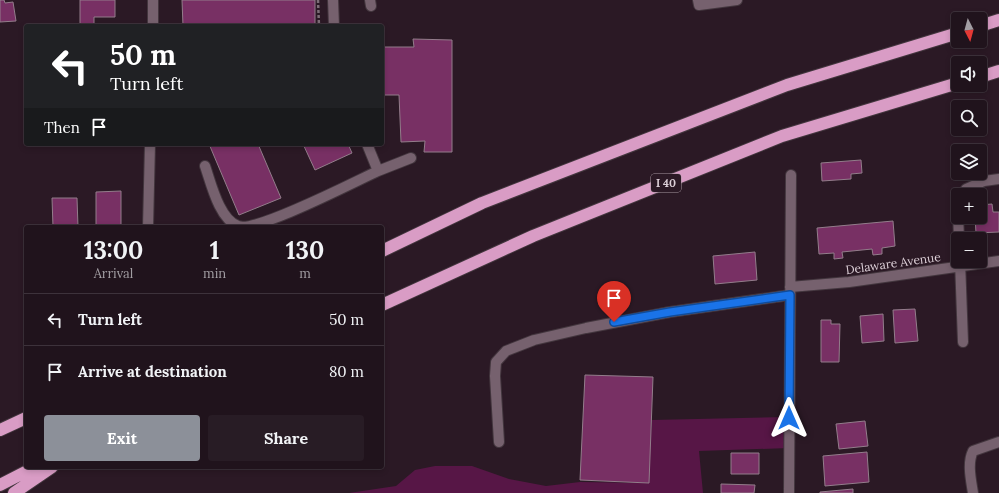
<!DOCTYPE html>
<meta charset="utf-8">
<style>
body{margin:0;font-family:Lora,serif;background:#281c25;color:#f1f3f6;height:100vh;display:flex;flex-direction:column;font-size:15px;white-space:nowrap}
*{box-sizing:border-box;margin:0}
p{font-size:13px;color:#a29ea3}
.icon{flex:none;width:22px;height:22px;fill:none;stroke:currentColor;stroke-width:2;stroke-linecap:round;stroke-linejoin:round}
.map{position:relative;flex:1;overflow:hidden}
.panel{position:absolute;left:24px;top:225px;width:360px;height:244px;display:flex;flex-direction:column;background:#20131c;border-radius:4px;box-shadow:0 2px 6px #0003,0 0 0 1px #3d323b}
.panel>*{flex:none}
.guide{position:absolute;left:24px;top:24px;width:360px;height:122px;border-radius:4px;box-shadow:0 2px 6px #0003,0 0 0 1px #3d323b;background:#202124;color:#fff;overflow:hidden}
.needle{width:26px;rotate:174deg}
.fabs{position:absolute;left:951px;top:12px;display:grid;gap:8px}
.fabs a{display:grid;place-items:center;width:36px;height:36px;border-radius:4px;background:#20131c;box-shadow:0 2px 6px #0003,0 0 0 1px #3d323b;font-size:20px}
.pin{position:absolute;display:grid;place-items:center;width:34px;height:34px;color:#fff;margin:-41px -17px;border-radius:50% 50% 50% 0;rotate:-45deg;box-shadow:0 0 4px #0007}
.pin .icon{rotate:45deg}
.me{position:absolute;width:44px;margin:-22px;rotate:0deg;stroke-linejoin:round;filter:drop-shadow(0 0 3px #0008)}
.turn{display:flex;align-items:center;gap:14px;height:84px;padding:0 20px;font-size:18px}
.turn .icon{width:52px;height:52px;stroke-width:2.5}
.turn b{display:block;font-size:28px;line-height:34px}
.then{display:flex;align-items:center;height:38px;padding:0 20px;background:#0003;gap:8px;font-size:15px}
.eta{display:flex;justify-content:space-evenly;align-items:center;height:68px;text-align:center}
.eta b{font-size:24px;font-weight:700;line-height:28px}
.button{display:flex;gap:8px;margin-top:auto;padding:8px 20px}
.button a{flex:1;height:46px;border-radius:4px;background:#8c9099;color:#fff;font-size:16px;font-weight:700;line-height:46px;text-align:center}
.button a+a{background:#281c25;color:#f1f3f6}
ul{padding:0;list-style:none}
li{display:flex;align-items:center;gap:12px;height:52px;padding:0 20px;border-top:1px solid #3d323b}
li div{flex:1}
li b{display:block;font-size:15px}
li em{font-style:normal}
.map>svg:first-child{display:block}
</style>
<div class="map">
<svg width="999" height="493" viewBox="0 0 999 493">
<rect width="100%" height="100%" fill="#2b1925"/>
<path fill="#571646" d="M789,417V448L699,451L703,493H349L396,486L415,470L435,466H472L509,479L546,486L580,482L647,483L652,420Z"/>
<path fill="#783064" stroke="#937d8b" d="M0,0H4L5,3L13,2L16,21L0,22Z
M80,0H115V17H94V26H80Z
M182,0H315V26H183Z
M413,39L452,40V152H424L425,141L401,142L399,95H382V47H414Z
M209,144H258L281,198L239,215Z
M303,144H348L352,153L315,170Z
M976,146L977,151H959V149Z
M861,160L862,173L851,174V179L822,181L821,163Z
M121,191V226L96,227V192Z
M52,198H77L78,227H53Z
M992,204L993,212H999V232L976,233L975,217H980V205Z
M893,221L895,246L882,248V254L873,255L872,249L842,252L843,258L834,259V253L819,254L817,228Z
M755,252L757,280L715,284L713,256Z
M915,309L918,341L895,343L893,310Z
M883,314L884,341L862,343L860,316Z
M821,320H831V324H840L839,362H821Z
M585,375L653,377L649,483L580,480Z
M865,421L868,446L839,449L836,424Z
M867,452L869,482L825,486L823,456Z
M731,453H759V474H731Z
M721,484L755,485L754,493H721Z
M853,489V493H820V492Z"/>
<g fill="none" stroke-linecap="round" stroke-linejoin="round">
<g stroke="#43363e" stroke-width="12">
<path id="minor" d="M333,0L334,26
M370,0L371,6
M698,0L699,5L737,0
M153,26V0
M367,144L378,171L411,158
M205,166C211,183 219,219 238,226C256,233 356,181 378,171
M963,195L966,189L984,181L999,179
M958,214L959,239
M148,227L150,144
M960,261L963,342
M790,287L849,282L999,261
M499,442L495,376L496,362L506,351L534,340L586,328L670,312L790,295
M789,493L791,175
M973,493C971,480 967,463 973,451L999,442"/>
</g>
<g stroke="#43363e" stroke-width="14">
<path id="highway" d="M980,26L999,20
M980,77L999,71
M382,251L482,203L787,85L958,33
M382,305L533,236L782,136L958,83
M0,430L26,418
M0,485L35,467
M14,493L52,467"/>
</g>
<path stroke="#7d6d77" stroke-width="2.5" stroke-dasharray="3 2" stroke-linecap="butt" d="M318,0L319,26"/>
<use href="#minor" stroke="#76616e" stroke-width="10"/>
<use href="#highway" stroke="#d99cc5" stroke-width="12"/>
</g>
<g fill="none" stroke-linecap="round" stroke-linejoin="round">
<g stroke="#114b97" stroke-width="10">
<path id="route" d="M614,322L670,312L790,295L789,418"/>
</g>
<use href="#route" stroke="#1a73e8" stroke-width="7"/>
</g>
<g text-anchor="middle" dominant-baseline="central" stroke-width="3.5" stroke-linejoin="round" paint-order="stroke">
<rect fill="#2b1925" stroke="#a899a2" stroke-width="1" x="651" y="174" width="30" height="18" rx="3"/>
<g font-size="11" font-weight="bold" fill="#ddd0d8">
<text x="666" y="183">I 40</text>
</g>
<g font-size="12" fill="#ddd0d8" stroke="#2b1925">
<text transform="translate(893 263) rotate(-8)">Delaware Avenue</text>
</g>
</g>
</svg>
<div class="fabs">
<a><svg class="needle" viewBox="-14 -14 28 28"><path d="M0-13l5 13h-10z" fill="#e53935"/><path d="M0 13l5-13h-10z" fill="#a29ea3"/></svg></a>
<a><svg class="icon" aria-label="sound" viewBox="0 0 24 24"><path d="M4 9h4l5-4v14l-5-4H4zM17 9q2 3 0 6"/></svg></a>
<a><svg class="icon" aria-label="search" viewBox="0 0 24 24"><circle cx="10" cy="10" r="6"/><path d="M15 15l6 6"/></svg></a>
<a><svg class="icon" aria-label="layers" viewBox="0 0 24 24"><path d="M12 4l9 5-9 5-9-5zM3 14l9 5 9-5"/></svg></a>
<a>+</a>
<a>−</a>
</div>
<div class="pin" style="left:614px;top:322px;background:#d93025"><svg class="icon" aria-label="arrive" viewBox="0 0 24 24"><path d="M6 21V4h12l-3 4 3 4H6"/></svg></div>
<svg class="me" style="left:789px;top:418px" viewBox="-20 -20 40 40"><path d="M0-17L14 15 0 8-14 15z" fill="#1a73e8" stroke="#fff" stroke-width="4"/></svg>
<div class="guide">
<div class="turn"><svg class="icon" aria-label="left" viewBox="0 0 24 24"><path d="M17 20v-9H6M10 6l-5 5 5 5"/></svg><div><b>50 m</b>Turn left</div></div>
<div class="then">Then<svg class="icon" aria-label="arrive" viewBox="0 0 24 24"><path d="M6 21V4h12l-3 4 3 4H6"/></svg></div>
</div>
<section class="panel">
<div class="eta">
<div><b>13:00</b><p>Arrival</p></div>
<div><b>1</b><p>min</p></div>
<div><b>130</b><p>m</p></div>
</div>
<ul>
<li><svg class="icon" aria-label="left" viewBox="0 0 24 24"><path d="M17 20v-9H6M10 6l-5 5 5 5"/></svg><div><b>Turn left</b></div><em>50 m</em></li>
<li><svg class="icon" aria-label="arrive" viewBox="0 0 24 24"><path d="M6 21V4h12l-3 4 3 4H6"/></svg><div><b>Arrive at destination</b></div><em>80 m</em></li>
</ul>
<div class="button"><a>Exit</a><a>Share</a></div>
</section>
</div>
